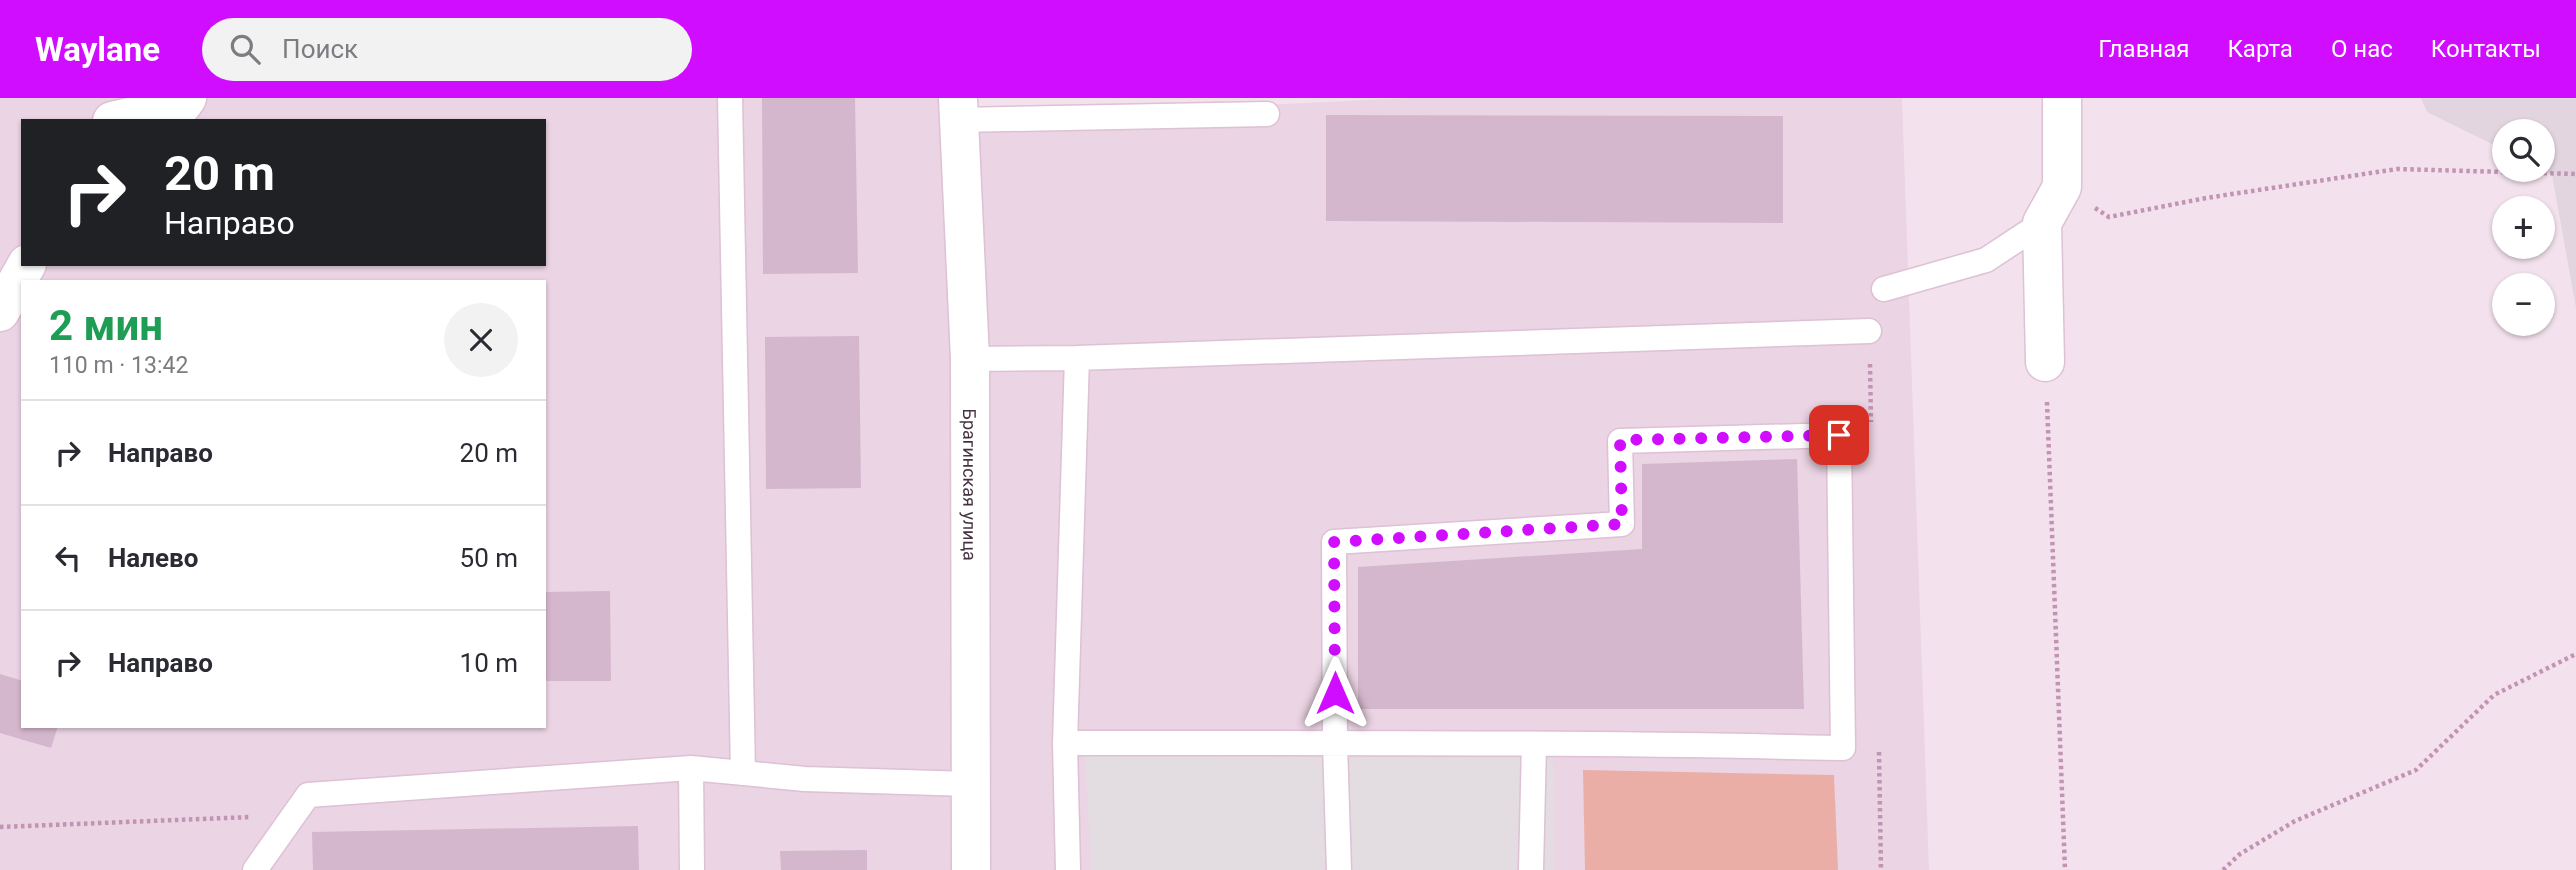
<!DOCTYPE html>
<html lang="ru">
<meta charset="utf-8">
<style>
body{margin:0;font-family:Roboto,sans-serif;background:#f2f2f3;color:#2b2b33;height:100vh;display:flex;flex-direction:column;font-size:26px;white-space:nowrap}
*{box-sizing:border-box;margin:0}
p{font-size:23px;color:#7c7c81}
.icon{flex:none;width:38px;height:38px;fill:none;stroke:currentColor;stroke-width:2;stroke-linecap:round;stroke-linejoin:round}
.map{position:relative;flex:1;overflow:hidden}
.side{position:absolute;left:21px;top:182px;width:525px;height:448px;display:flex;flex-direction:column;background:#fff;border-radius:0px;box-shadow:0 2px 5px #0004}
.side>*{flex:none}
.guide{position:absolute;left:21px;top:21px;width:525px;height:147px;border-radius:0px;box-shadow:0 2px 5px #0004;background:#202124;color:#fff;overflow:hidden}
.buttons{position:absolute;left:2492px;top:21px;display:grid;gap:14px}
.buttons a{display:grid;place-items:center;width:63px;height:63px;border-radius:50%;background:#fff;box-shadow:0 2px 5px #0004;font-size:35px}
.pin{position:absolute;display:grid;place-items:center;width:60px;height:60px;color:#fff;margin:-30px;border-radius:14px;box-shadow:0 4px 10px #0006}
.me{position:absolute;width:77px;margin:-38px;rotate:0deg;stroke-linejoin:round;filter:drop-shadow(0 0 5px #0008)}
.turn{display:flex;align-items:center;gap:24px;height:147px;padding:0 28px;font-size:32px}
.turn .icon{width:91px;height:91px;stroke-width:2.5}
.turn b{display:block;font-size:49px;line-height:60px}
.round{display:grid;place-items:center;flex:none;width:74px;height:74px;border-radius:37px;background:#f2f2f3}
.overview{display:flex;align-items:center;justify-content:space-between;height:119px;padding:0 28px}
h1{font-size:42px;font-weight:700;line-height:52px;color:#1e9e55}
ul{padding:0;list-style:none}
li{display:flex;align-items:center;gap:21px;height:105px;padding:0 28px;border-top:2px solid #e1e1e2}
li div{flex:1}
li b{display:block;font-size:26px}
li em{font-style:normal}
header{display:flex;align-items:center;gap:42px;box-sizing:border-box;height:98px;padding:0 35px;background:#d00dff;color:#fff}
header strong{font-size:33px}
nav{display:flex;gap:38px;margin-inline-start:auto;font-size:24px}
.search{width:490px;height:63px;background:#f2f2f3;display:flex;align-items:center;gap:18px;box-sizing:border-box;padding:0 24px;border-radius:38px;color:#7c7c81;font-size:26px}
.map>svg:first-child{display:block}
</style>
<header>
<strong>Waylane</strong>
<div class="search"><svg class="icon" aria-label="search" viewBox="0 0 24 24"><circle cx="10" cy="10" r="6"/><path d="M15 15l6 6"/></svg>Поиск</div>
<nav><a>Главная</a><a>Карта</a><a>О нас</a><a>Контакты</a></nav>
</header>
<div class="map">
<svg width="2576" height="772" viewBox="0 0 2576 772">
<rect width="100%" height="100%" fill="#f3e2ed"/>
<path fill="#ebd4e3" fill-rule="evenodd" d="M0,0H960L959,22L1408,0H1902L1929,772H0ZM23,23H544V166H23ZM23,184H544V628H23Z"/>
<path fill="#e2d5df" d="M2421,0H2576V210L2552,77L2543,72V33H2504V52L2427,14Z"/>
<path fill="#ebaea7" d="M1583,672L1834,677L1838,772H1585Z"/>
<path fill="#e3dce1" d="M1085,658L1553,660L1554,772H1091Z"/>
<path fill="#d5b7cd" d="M762,0H855L858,175L763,176Z
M1326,17L1783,18V125L1326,123Z
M859,238L861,390L766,391L765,239Z
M1797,361L1804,611H1358V469L1642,451V366Z
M610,493L611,583H544V494Z
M0,576L23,583V628H58L51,650L0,635Z
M638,728L639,772H313L312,734Z
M867,752V772H781L780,753Z"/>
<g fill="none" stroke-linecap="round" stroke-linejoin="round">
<g stroke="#ddc1d4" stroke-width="27">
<path id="service" d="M730,0L743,675
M958,22L1267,16
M1884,191L1986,162L2042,125
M970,261L1077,260L1869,233
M1065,645C1324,645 1584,644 1843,650L1839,337L1620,343L1622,426L1334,444L1335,646L1339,772
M255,772L308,697L691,670
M692,772L691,670L805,681L970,686
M1068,772L1065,645L1077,260
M1531,772L1534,646"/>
</g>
<g stroke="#ddc1d4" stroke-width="41">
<g id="minor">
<path id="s1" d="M958,0L970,261L971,772"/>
<path d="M112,23L182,7L187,0"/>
<path d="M0,214L27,166"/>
<path d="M2045,264L2042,125L2062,89V0"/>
</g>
</g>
<path stroke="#c294b4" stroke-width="4.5" stroke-dasharray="3.5 3.5" stroke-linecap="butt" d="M2095,110L2109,119L2206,100L2397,71L2576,76
M1870,266L1871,324
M2047,304L2065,772
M1879,654L1881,772
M0,729L251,719
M2223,772L2240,756L2295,723L2416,672L2494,597L2576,556"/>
<use href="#service" stroke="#fff" stroke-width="24"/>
<use href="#minor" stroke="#fff" stroke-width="38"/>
</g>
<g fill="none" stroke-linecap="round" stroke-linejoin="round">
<path stroke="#d00dff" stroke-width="12" stroke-dasharray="0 21.6" d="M1335,595L1334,444L1622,426L1620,342L1839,337"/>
</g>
<g text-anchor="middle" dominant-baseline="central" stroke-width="6" stroke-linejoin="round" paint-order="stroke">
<g font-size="18" fill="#453240" stroke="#fff">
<text stroke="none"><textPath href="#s1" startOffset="387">Брагинская улица</textPath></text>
</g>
</g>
</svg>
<div class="buttons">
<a><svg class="icon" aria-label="search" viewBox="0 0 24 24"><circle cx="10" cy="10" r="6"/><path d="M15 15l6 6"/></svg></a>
<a>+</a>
<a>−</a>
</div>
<div class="pin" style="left:1839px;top:337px;background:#d93025"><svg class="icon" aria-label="arrive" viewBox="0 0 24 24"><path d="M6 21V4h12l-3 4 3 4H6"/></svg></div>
<svg class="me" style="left:1335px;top:595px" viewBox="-20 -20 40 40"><path d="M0-17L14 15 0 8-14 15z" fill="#d00dff" stroke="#fff" stroke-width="4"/></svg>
<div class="guide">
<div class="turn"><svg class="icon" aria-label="right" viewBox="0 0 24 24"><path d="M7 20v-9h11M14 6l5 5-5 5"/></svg><div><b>20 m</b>Направо</div></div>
</div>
<section class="side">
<div class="overview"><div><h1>2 мин</h1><p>110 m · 13:42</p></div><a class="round"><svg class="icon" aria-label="close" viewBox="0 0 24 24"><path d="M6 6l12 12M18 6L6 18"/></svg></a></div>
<ul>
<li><svg class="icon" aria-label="right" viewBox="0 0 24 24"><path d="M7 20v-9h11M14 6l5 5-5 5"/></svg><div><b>Направо</b></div><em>20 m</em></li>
<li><svg class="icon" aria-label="left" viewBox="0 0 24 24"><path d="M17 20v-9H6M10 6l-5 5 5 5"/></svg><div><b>Налево</b></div><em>50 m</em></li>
<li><svg class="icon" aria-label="right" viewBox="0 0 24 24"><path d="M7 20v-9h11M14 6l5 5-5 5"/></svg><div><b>Направо</b></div><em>10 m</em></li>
</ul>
</section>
</div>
